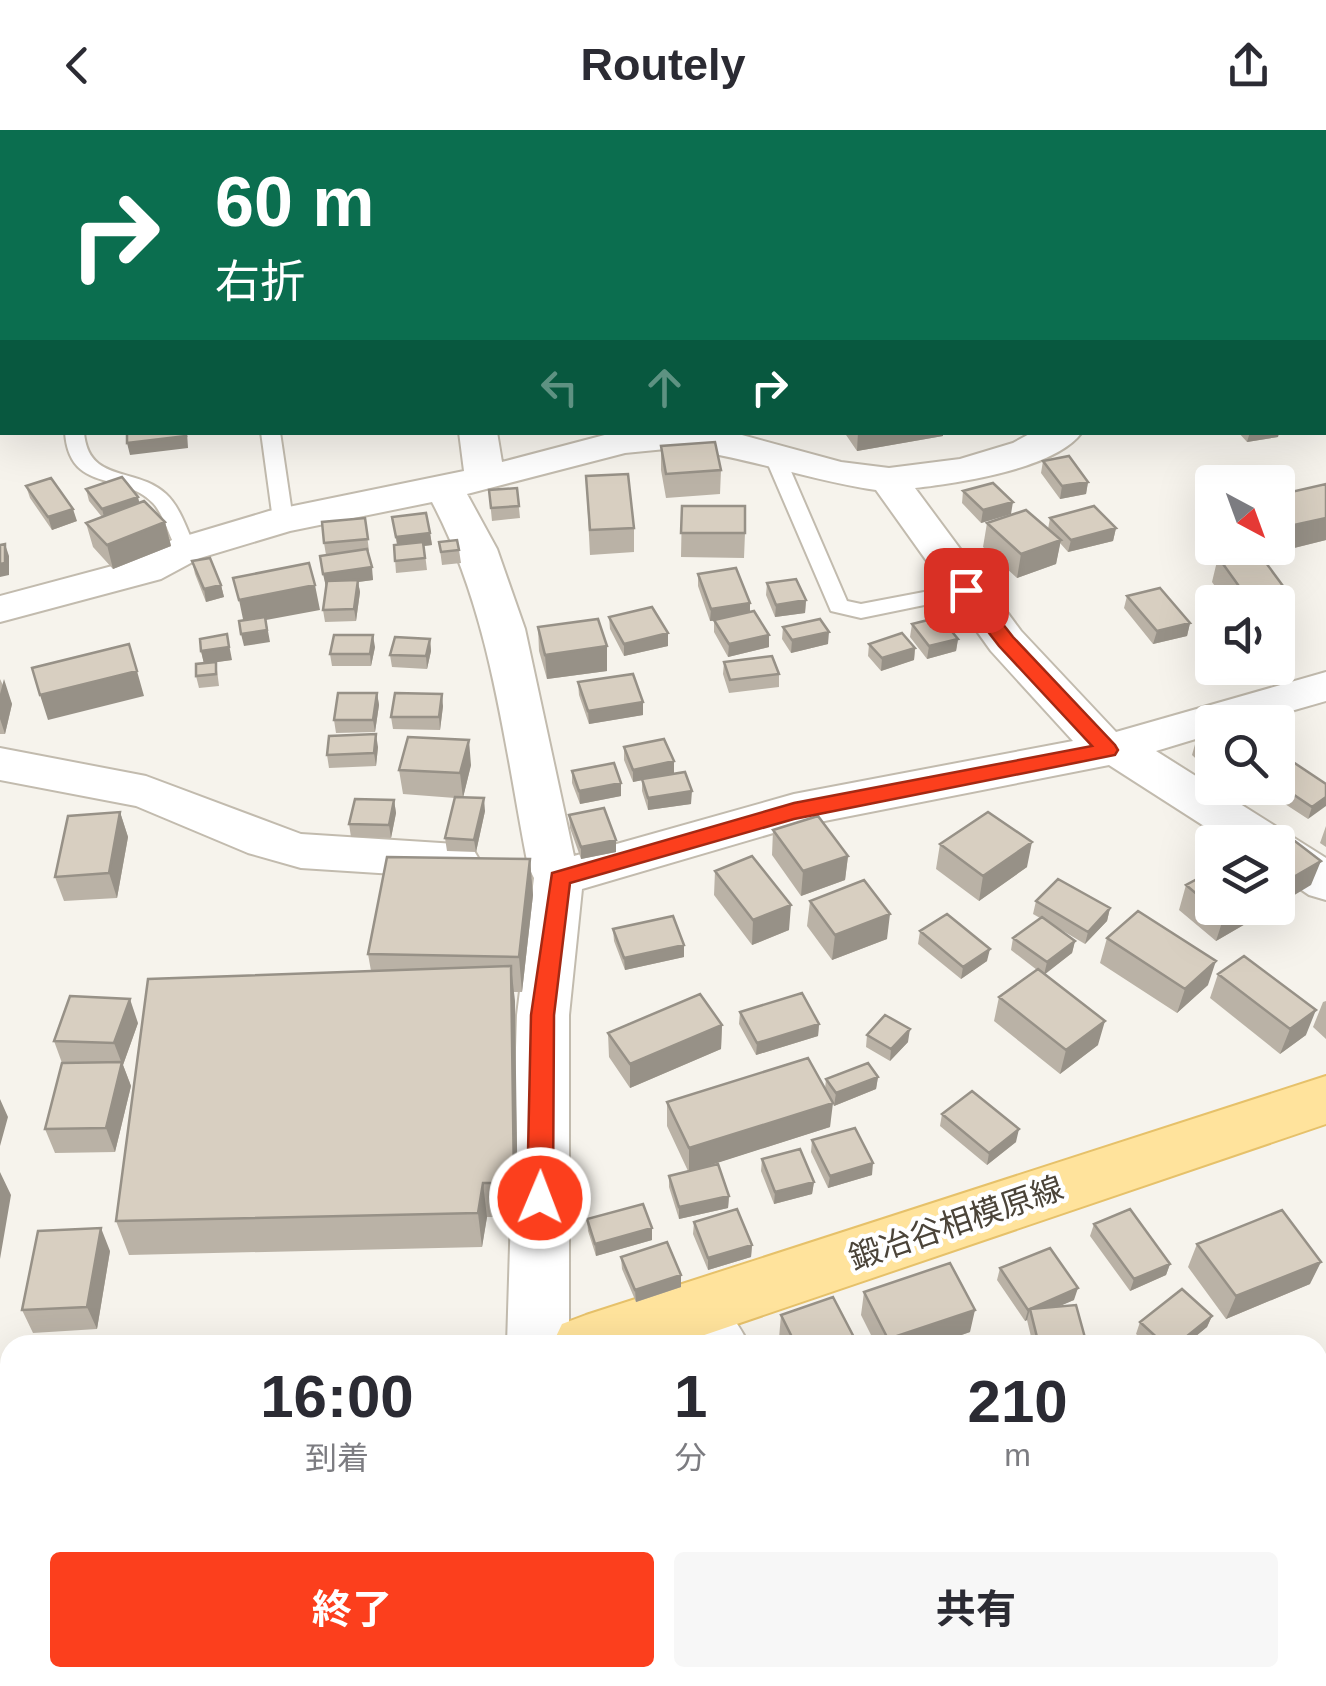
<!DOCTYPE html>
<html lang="ja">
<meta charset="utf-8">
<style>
body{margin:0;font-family:Arial,"Noto Sans JP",sans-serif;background:#f7f7f7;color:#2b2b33;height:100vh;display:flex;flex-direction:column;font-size:38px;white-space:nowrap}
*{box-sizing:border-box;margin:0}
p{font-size:32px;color:#7c7c81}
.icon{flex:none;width:55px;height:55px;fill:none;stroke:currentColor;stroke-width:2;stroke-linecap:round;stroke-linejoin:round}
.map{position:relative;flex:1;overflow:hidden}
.side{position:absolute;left:0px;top:1205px;width:1328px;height:352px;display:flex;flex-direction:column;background:#fff;border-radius:30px 30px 0 0;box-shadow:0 10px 40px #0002}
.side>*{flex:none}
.guide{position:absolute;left:0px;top:0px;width:1328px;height:305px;box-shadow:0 10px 40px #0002;background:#0b6e4f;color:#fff;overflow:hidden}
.needle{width:65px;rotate:139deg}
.controls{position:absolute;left:1195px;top:335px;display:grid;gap:20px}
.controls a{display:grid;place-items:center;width:100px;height:100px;border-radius:10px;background:#fff;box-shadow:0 10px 40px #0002;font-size:50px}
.pin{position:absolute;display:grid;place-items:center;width:85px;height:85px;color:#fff;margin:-42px;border-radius:20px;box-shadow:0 5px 15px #0006}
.me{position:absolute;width:110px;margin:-55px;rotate:1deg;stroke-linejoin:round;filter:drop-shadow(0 0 8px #0008)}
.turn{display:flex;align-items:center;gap:35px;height:210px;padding:0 50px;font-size:45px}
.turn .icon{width:130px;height:130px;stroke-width:2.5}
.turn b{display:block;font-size:70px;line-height:85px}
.lanes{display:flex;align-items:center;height:95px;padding:0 50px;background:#0003;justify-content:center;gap:50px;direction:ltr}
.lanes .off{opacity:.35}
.eta{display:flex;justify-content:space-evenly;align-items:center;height:170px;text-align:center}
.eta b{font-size:60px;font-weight:700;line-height:70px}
.cta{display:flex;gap:20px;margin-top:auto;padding:20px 50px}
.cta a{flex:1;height:115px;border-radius:10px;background:#fc3f1d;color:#fff;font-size:40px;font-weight:700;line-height:115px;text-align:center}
.cta a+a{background:#f7f7f7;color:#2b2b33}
header{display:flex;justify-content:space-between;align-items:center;height:130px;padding:0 50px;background:#fff;font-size:45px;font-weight:700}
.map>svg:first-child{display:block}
</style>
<header><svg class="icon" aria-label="back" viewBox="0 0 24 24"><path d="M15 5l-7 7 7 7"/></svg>Routely<svg class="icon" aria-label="share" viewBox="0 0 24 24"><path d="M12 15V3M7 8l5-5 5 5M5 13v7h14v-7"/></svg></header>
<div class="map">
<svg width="1326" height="1556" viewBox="0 0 1326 1556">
<rect width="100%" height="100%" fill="#f6f3ec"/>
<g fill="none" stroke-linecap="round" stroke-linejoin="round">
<g stroke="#c2bbae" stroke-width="4">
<path id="service" d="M65,302H84C88,354 136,336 166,364C181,378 187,401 196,419L193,423H179C169,408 165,386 153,373C122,341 69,364 65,302Z
M261,302H280L293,390L290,394H276L273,390Z
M774,319L784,325L847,471L861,474L966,454L976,460L973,465L861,488L831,481L764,325Z"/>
</g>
<g stroke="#c2bbae" stroke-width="4">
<path id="minor" d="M408,0H488L407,2Z
M0,12H2V30H0Z
M1325,78L1326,79V99L1325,98Z
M1326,178V199L1325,200V178Z
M0,205H2V227H0Z
M459,302H497L502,332L616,302H731L841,332L889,338L960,329L1013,313L1033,302H1082C1056,339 957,353 915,358L1021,501L1116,602L1326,542V571L1253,592H1212V604L1156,621L1326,728V770L1309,765L1278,744V712H1229L1109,635L794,697L582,759L569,885V1215H507L517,885L534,748L528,736C504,613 491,484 432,372L290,401L200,428L161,449L0,492V466L131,431L172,410L269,381L464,341ZM676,318C744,326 808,350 876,360L991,521L1073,611L794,664L574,726L525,499L497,419L467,364L625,323Z
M0,618L146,646L301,704L456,714L473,719L480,731L473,743L456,748L301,738L248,723L136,676L0,650Z
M689,1156C718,1167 736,1187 749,1215H679L659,1183L668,1164Z
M10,1326V1388L0,1391V1329Z
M90,1548H160L161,1556H91Z
M313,1548H409L405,1556H309Z
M498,1548H569L573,1556H502Z
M959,1548H1031L1035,1556H963Z"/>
</g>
<g stroke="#e6c16a" stroke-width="4">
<path id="primary" d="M1326,946V994L675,1215H552L562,1194L586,1185Z
M0,1242L10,1243V1307L0,1306Z"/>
</g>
<use href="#service" fill="#fff" fill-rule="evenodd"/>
<use href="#minor" fill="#fff" fill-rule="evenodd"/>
<use href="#primary" fill="#ffe39c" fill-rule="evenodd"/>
</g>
<path fill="#bab2a6" d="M844,302H943V306L857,321Z
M1238,302H1279L1278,307L1247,312Z
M661,316L721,340L720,364L666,368L661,340Z
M1043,331L1088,352L1086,364L1060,369L1041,343Z
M586,346L634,398V422L590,425Z
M1326,354V410L1286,420L1278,411V365Z
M26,356L77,391L52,400L30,368Z
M517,358L520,388L492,391L489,360Z
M86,359L140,372L165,392L171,416L113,439L93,417L86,393L102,387L89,371Z
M963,361L1011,384L981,393L962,373Z
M682,376L745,403L744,428L681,427Z
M392,387L430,403L432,415L424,416L427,440L396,443L394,415H397Z
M365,388L369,421H368L373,450L358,452L360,462L356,491L325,492L323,480L326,457L320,426L326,425L324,413Z
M1050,388L1116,398L1113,411L1068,422L1060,413L1056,434L1017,448L983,417L987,393L1048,399Z
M439,412L459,420L461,433L442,435Z
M1218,427L1286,460L1279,484L1278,472H1226L1212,452Z
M192,431L221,455L224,467L206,472L195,444Z
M698,444L750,482L769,505V517L728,527L714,502V491H710L698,456Z
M767,453L806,470L805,483L775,487L766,465Z
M1127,466L1190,493L1187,506L1153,514L1124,478Z
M609,487L668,503V516L624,526L610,499Z
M912,494L958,509L956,521L927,529L910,507Z
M538,497L607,541L547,549L539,521Z
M783,497L828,514L791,523L782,509Z
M430,509L431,521L427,539L392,537L390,525Z
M869,514L915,518L914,530L881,541L868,526Z
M375,517L371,536H332L330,524Z
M201,521L232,530L216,532L219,556L199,558L196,546L204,533Z
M724,532L779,544V557L729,563L723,544Z
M0,549L12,574L5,604H0Z
M578,552L643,585L589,594L579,565Z
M377,563L379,575L375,602L336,603L334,590Z
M443,576L440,600L393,599L391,587Z
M1212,595V644L1192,625L1199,600Z
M378,617L376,636L329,638L327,625Z
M624,617L674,631V644L691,674L648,680L642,661V650L633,652L624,630Z
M471,635L463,667L485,681L476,722L447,721L445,708L455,668L403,664L399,640Z
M1278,639L1326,654L1308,689L1262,659L1278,658Z
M572,641L621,653V666L580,674L572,653Z
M394,670L396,683L391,708L351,707L349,694Z
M120,682L128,707L117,768L64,771L55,747Z
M569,685L616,710V722L581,729L570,698Z
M1326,696V717L1320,713Z
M773,700L848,726L845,750L801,766L772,725Z
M940,714L1027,737L979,771L936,739Z
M530,729L533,765L522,862H514L518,1087H487L482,1117L129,1125L116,1091L371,841L368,824Z
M715,741L789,800L752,815L714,765Z
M1186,755L1273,778L1216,811L1179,780Z
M810,771L887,809L832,830L807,796Z
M1036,771L1110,778L1107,791L1085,814L1058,798L1075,811L1072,823L1044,844L1098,915L1060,944L994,891L999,867L1037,840L1011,820L1013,808L1040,788L1033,784Z
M613,799L684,827L625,840L614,811Z
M920,801L987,831L961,849L918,814Z
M1107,808L1208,855L1177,883L1100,833Z
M1218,844L1306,905L1280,924L1210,868Z
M1326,871V909L1313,897L1323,872Z
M740,882L819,894L818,906L756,925L739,894Z
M138,893L123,935L131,956L115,1022L55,1023L45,999L62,933L54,911Z
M722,895L721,919L630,958L609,927L608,903Z
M867,905L908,912L890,931L866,917Z
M878,947L876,959L834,976L831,971L830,997L700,1038L729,1066L728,1078L679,1089L669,1057V1046L688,1041L667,996V972L825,959L826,949Z
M942,984L1016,1012L987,1035L940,996Z
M812,1010L872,1045L828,1058L811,1022Z
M762,1029L814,1052L812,1064L774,1074L761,1041Z
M587,1089L652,1098V1110L596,1126L588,1101Z
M694,1092L752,1115L751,1127L708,1140L693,1104Z
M1094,1094L1170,1134L1166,1145L1130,1161L1090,1106Z
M1197,1114L1310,1154L1226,1189L1188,1137Z
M110,1121L97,1199L33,1203L22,1180Z
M621,1127L681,1145V1157L636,1172L622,1139Z
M1000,1138L1074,1170L1059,1176L1087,1215H1033L1027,1190L1025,1191L997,1150Z
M864,1162L970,1202L933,1215H876L861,1185Z
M781,1185L858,1215H782L779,1208Z
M1212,1186L1207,1197L1185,1215H1148L1136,1204L1140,1192Z
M645,1548H718L705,1556H651Z
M773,1548H865L856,1556H780Z"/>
<path fill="#979187" d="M187,302L188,318L130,325L127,313Z
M858,302H943V306L857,321Z
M1250,302H1279L1278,307L1247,312Z
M1088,352L1086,364L1060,369L1062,356Z
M138,367L141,379L105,391L102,379Z
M1013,372L1011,384L981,393L983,380Z
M73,379L77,391L52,400L48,387Z
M1326,388V410L1286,420L1294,395Z
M165,392L171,416L113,439L107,415Z
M1116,398L1113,411L1068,422L1071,410Z
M430,403L432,415L398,419L396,407Z
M1061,410L1056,434L1017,448L1021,424Z
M5,414L9,426V445L0,447V434Z
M372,437L373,450L358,452L360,462L356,491L354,479L326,457L323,444Z
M221,455L224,467L206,472L204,459Z
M315,455L320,480L266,490L270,512L244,516L241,504L244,494L239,470Z
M1286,460L1279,484L1278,472H1244L1246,466Z
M806,470L805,483L775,487L776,475Z
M750,473V486L710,491L711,479Z
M1190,493L1187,506L1153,514L1157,501Z
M829,502L828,514L791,523L792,510Z
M668,503V516L624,526V514Z
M227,504L232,530L204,534L201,521Z
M373,505L375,517L371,536L370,524Z
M769,505V517L728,527L729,514Z
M430,509L431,521L427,539L426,526Z
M958,509L956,521L927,529L929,516Z
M607,516V541L547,549L545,525Z
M915,518L914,530L881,541L882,528Z
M137,541L144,566L48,590L40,565Z
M4,549L12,574L5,604L0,589V564Z
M377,563L379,575L375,602L373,590Z
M442,564L443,576L440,600L439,587Z
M643,572V585L589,594L588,581Z
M376,604L378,617L376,636L374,623Z
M469,610L471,635L463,668L460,643Z
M674,631V644L633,652V640Z
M621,653V666L580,674L579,661Z
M692,661L691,674L648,680V668Z
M1326,667V676L1308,689L1312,677Z
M484,668L485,681L476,722L474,710Z
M394,670L396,683L391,708L389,695Z
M120,682L128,707L117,768L109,743Z
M616,710V722L581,729V717Z
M1032,712L1027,737L979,771L983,746Z
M848,726L845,750L801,766L803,741Z
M530,729L533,765L522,862L519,827Z
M1321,731L1311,755L1278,775V756Z
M791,775L789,800L752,815L753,790Z
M1110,778L1107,791L1085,814L1088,802Z
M1240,778H1273L1216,811L1224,786Z
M890,784L887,809L832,830L835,805Z
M1075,811L1072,823L1044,845L1047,832Z
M684,815V827L625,840L624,828Z
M990,819L987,831L961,849L963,837Z
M1216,831L1208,855L1177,883L1185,859Z
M511,836L515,871L518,1087L514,1053Z
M130,869L138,893L123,935L131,956L115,1022L106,998L122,934L114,913Z
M1316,880L1306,905L1280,924L1290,899Z
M1105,891L1098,915L1060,944L1066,920Z
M819,894L818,906L756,925L757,913Z
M722,895L721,919L630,958V934Z
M910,899L908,912L890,931L891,919Z
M878,947L876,959L834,976L836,963Z
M0,969L8,987L0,1016Z
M833,973L830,997L689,1042V1018Z
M1019,999L1016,1012L987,1035L989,1023Z
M873,1033L872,1045L828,1058L830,1046Z
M0,1042L11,1065L0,1129Z
M814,1052L812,1064L774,1074L775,1062Z
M483,1053L487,1087L482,1117L478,1083Z
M729,1066L728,1078L679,1089V1077Z
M101,1098L110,1121L97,1199L87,1177Z
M652,1098V1110L596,1126L595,1114Z
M752,1115L751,1127L708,1140V1128Z
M1321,1132L1310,1154L1226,1189L1236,1166Z
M1170,1134L1166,1145L1130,1161L1134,1149Z
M681,1145V1157L636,1172L635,1160Z
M1078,1158L1074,1170L1032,1188L1030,1179L1027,1190L1025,1191L1028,1180Z
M975,1180L970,1202L933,1215H887L888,1209Z
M1212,1186L1207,1197L1185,1215H1176Z
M184,1548H206L186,1552Z
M690,1548H718L705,1556H678Z
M847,1548H865L856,1556H837Z"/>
<path fill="#d8cfc1" stroke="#979187" stroke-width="2.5" d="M0,227H2V243H0Z
M127,302H185L186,306L127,313Z
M715,312L721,340L666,344L661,316Z
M1069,326L1088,352L1062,356L1043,331Z
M628,344L634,398L590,400L586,346Z
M122,347L138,367L102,379L86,359Z
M51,348L73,379L48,387L26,356Z
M993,353L1013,372L983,380L963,361Z
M1326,354V388L1294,395L1278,379V365Z
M517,358L519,376L491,378L489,360Z
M144,371L165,392L107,415L86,393Z
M682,376H745V403H681Z
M1094,376L1116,398L1071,410L1050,388Z
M1026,380L1061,410L1021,424L987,393Z
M426,383L430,403L396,407L392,387Z
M365,388L368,409L324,413L322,392Z
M457,410L459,420L441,422L439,412Z
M423,412L425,428L395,431L394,415Z
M5,414V433L0,434V415Z
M367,419L372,437L323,444L320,426Z
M1258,422L1286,460L1246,466L1218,427Z
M210,428L221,455L204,459L192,431Z
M309,433L315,455L239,470L233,448Z
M736,438L750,473L711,479L698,444Z
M796,449L806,470L776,475L767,453Z
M358,450L354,479L323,480L327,451Z
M1160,458L1190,493L1157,501L1127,466Z
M652,477L668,503L624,514L609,487Z
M754,481L769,505L729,514L714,490Z
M265,487L267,500L241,504L239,491Z
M940,487L958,509L929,516L912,494Z
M598,489L607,516L545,525L538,497Z
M820,489L829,502L792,510L783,497Z
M902,503L915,518L882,528L869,514Z
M227,504L229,517L201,521L200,509Z
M334,505H373L370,524H330Z
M395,507L430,509L426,526L390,525Z
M129,514L137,541L40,565L32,538Z
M772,526L779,544L730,550L724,532Z
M216,532V544L196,546V534Z
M633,544L643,572L588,581L578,552Z
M338,563H377L373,590H334Z
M395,563L442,564L439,587H391Z
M1249,580L1264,592H1218Z
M1212,595V613L1199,600Z
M376,604L374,623L327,625L329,606Z
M408,607L469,610L460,643L399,640Z
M664,609L674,631L633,640L624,617Z
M1290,630L1326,654V667L1312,677L1278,654V639Z
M614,633L621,653L579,661L572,641Z
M685,642L692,661L648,668L642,649Z
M455,667L484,668L474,710L445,708Z
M355,669L394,670L389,695L349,694Z
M604,678L616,710L581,717L569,685Z
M120,682L109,743L55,747L68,686Z
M988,682L1032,712L983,746L940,714Z
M818,686L848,726L803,741L773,700Z
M1283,702L1321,731L1278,756V712H1263Z
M752,726L791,775L753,790L715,741Z
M387,727L530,729L519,827L368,824Z
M1212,741V777L1186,755Z
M1058,749L1110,778L1088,802L1036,771Z
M864,750L890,784L835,805L810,771Z
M1213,778H1240L1224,786Z
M1138,781L1216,831L1185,859L1107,808Z
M947,784L990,819L963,837L920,801Z
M673,786L684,815L624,828L613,799Z
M1042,787L1075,811L1047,832L1013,808Z
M1244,826L1316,880L1290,899L1218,844Z
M511,836L514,1053H483L478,1083L116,1091L148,849Z
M1038,839L1105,891L1066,920L999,867Z
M802,863L819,894L757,913L740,882Z
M700,864L722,895L630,934L608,903Z
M70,866L130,869L114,913L54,911Z
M885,885L910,899L891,919L867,905Z
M808,928L833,973L689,1018L667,972Z
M122,932L106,998L45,999L62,933Z
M868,933L878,947L836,963L826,949Z
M972,961L1019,999L989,1023L942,984Z
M855,998L873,1033L830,1046L812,1010Z
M800,1019L814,1052L775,1062L762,1029Z
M718,1034L729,1066L679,1077L669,1046Z
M643,1074L652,1098L595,1114L587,1089Z
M737,1079L752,1115L708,1128L694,1092Z
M1130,1079L1170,1134L1134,1149L1094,1094Z
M1282,1080L1321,1132L1236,1166L1197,1114Z
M101,1098L87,1177L22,1180L38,1101Z
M667,1112L681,1145L635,1160L621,1127Z
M1050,1118L1078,1158L1028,1180L1000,1138Z
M950,1133L975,1180L888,1209L864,1162Z
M1182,1159L1212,1186L1176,1215H1165L1140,1192Z
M833,1167L858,1215H796L781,1185Z
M1076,1175L1087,1215H1039L1030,1179Z
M510,1548L517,1556H498Z
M657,1548H690L678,1556H662Z
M734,1548H749L755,1556H722Z
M790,1548H847L837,1556H797Z
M893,1548H943L949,1556H881Z"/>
<path fill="#fc3f1d" stroke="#a42913" stroke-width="2.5" d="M966,454L973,456L1013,507L1115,615L1118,620L1115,625L794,689L570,753L554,885L553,1068L549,1076L540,1079L531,1076L527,1068L531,885L552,743L794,673L1092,616L999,516L959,464L956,460Z"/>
<g text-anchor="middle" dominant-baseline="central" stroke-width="9" stroke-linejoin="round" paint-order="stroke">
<g font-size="32" fill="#4b4439" stroke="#fff">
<text transform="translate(956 1093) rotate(-19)">鍛冶谷相模原線</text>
</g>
</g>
</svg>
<div class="controls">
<a><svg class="needle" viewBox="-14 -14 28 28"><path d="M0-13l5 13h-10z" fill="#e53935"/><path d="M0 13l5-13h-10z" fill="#7c7c81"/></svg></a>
<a><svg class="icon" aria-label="sound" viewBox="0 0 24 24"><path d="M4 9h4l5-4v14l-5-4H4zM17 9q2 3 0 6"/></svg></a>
<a><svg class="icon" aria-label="search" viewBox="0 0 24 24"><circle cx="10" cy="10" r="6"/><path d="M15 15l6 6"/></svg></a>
<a><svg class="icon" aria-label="layers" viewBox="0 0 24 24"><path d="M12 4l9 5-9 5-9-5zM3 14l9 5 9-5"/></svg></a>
</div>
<div class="pin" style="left:966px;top:460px;background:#d93025"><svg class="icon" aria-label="arrive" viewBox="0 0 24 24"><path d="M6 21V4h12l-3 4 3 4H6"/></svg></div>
<svg class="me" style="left:540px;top:1068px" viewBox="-20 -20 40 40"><circle r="17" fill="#fc3f1d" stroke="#fff" stroke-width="3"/><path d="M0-11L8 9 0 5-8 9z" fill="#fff"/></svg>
<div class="guide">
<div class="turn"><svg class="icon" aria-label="right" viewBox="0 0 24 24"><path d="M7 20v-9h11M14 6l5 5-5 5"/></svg><div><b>60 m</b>右折</div></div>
<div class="lanes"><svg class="icon off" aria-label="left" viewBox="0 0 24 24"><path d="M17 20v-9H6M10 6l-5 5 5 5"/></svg><svg class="icon off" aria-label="ahead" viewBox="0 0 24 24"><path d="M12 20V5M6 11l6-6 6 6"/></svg><svg class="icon" aria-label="right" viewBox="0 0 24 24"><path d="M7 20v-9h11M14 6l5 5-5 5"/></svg></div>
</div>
<section class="side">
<div class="eta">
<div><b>16:00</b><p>到着</p></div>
<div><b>1</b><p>分</p></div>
<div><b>210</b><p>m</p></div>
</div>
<div class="cta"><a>終了</a><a>共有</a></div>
</section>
</div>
